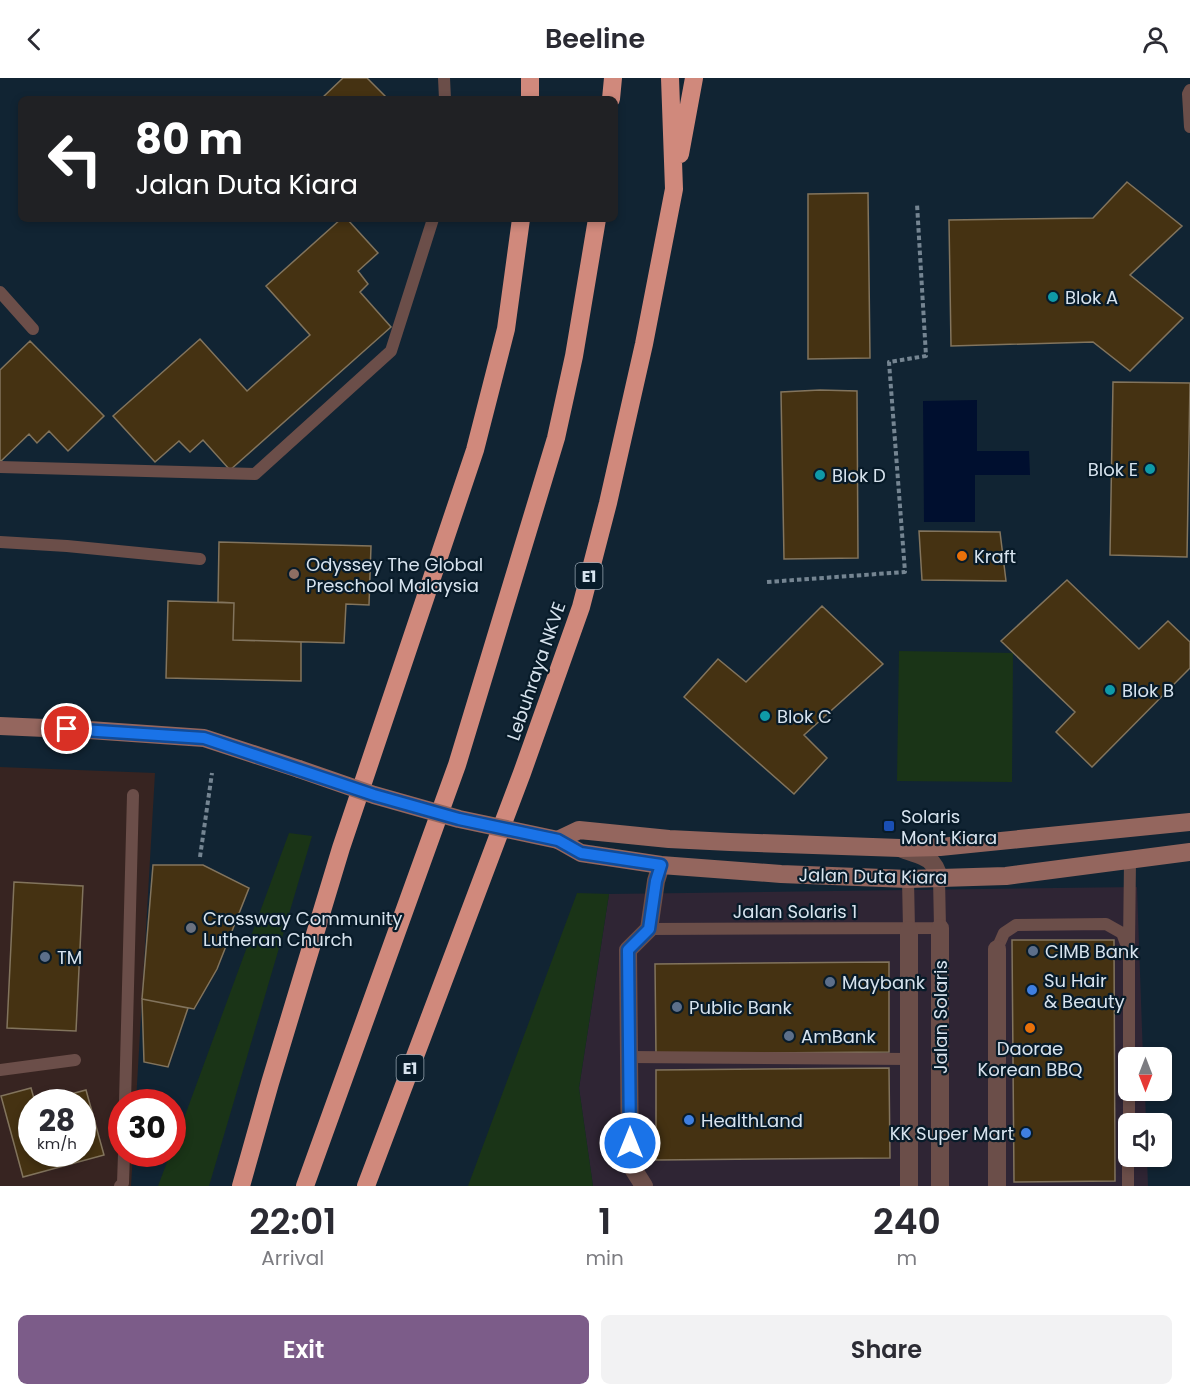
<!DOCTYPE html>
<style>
body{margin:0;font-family:Poppins,sans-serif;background:#f2f2f3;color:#2b2b33;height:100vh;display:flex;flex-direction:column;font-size:22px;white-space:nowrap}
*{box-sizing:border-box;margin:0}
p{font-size:20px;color:#7c7c81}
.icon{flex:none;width:33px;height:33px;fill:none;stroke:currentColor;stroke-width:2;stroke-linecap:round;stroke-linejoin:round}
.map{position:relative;height:1108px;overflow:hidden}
.sheet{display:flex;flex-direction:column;background:#fff;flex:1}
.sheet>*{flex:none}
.banner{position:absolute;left:18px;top:18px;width:600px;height:126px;border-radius:9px;box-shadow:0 3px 9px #0003;background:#202124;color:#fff;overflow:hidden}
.needle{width:39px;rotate:180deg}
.controls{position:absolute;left:1118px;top:969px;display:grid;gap:12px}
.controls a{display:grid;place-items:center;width:54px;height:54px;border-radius:9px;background:#fff;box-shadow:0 3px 9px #0003;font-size:30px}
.speed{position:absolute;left:18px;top:1011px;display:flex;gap:12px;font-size:30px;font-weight:700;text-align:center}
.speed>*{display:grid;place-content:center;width:78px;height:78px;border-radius:50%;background:#fff;box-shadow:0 3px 9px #0003;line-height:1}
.speed small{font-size:15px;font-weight:400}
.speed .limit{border:9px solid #d22;background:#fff;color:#111}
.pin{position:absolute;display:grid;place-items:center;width:51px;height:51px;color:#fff;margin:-26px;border:3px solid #fff;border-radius:50%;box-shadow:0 2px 6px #0007}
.me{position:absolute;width:66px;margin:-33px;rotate:0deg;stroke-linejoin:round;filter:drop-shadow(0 0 4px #0008)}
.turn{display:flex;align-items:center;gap:21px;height:126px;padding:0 18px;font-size:27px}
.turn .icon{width:78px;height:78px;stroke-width:2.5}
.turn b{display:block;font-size:42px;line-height:51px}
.eta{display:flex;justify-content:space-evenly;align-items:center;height:102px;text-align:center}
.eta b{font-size:36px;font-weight:600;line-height:42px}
.action{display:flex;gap:12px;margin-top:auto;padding:12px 18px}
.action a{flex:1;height:69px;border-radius:9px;background:#7c5c89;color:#fff;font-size:24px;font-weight:600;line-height:69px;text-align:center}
.action a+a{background:#f2f2f3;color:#2b2b33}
header{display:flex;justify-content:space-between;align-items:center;height:78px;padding:0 18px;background:#fff;font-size:27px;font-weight:600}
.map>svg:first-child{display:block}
</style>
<header><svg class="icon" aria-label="back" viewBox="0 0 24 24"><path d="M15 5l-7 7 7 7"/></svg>Beeline<svg class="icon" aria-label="person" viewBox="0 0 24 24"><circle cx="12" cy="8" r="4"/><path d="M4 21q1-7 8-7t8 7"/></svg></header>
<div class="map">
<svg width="1190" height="1108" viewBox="0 0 1190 1108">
<rect width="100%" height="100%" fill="#112433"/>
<path fill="#2f2534" d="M1137,809L1143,979L1128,980V1012L1145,1013L1146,1045L1128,1046V1078L1147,1079L1148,1108H593L579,1010L609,816Z"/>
<path fill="#372421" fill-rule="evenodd" d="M0,689L155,695L136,1024H122V1076H133L131,1108H0ZM32,1024H82V1076H32Z"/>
<path fill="#1a3417" d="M899,573L1013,575L1012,704L897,703Z
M289,755L312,758L209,1108H158L170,1076H172L173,1070Z
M577,815L609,816L579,1010L593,1108H468Z"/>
<path fill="#000f2f" d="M977,322V373H1029L1030,397H975V444H924L923,323Z"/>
<path fill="#453212" stroke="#82745d" stroke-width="1.5" d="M343,0H367L388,21H321Z
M1127,104L1182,148L1130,197L1183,240L1130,293L1093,264L951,268L949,142L1093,140Z
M868,115L870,280L808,281V116Z
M341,141H347L378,175L358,193L368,206L360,214L391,249L230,392L203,362L190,374L179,363L155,384L113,338L200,261L247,313L310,257L266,208Z
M30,263L104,338L68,373L49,353L37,365L29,356L0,384V292Z
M1113,304L1190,305L1187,479L1110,477Z
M820,312L857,313L858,480L784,481L781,314Z
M919,453L1000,454L1006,503L922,502Z
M219,464L371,468L369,527L346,526L344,565L233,562L234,525L218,524Z
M1067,502L1139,571L1168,543L1190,564V590L1092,689L1056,654L1075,634L1001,563Z
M168,523L234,525L233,562L301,564V603L166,600Z
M822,528L883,586L804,657L827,680L794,716L684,619L718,581L746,604Z
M153,787H203L249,810L217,891L194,931L142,921Z
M14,804L83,808L76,953L7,950Z
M1012,862H1114L1115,1103L1014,1104Z
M889,884V974L656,976L655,886Z
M142,921L188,930L168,989L144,984Z
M889,990L890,1080L656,1082V992Z
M31,1010L35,1024H32V1076H82V1024H41L86,1012L104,1077L23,1099L1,1018Z"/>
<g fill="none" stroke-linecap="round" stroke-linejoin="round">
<path stroke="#758592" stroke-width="4" stroke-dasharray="4.5 3" stroke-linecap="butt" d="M767,504L905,494L889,284L926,278L917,126
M200,779L212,695"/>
<path stroke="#6b4e49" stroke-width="12" d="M444,0L445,21
M1190,12L1188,16L1190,49
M0,214L33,251
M0,389L255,396L391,273L433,141
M0,464L67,468L200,481
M908,801L909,852
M649,851L940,850L939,800
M1129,866L1130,783
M997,871L1004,855L1016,847L1106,846L1122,855L1129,874V980
M629,979L909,981
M0,992L75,982
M125,1024L133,717
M1129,1046V1012
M120,1108L123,1105L124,1076
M1128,1108V1078"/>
<path stroke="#6b4e49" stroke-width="18" d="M900,770C921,779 933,776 939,800
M940,850V1108
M909,852V1108
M997,871V1108
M644,1108L630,1086L628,872L649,851L656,803L661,787"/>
<path stroke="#94665e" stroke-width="18" d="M0,648L89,652L204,660L299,691
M558,762L581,775L661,787L781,796L908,801L1006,798L1190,774
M558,762L579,752L669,761L730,764L900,770L940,769L1190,744"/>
<path stroke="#d0897c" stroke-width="18" d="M530,0V21
M611,21L613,0
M680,76L694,0
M241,1108L270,1005L341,770L475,372L506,251L521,141
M305,1108L457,687L556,360L574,278L597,141
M366,1108L522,695L581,529L608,425L644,266L674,111L670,0"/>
<path stroke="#94665e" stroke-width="18" d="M299,691L374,717L459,741L558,762"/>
</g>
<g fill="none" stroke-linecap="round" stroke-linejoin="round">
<g stroke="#114b97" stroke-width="15">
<path id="route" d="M67,651L204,660L374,717L459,741L558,762L581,775L661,787L656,803L649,851L628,872L630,1065"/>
</g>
<use href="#route" stroke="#1a73e8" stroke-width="10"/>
</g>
<g fill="#0f9aa8" stroke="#081b29" stroke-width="2">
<circle cx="1053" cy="219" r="6"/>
<circle cx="1150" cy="391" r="6"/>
<circle cx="820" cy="397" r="6"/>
<circle cx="1110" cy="612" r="6"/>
<circle cx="765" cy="638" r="6"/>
</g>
<g fill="#e8710a" stroke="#081b29" stroke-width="2">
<circle cx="962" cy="478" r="6"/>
<circle cx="1030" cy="950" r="6"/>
</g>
<circle fill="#8d6e63" stroke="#081b29" stroke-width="2" cx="294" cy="496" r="6"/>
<rect fill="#1a4fb4" stroke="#081b29" stroke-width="2" x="883" y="742" width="12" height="12" rx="3"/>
<circle fill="#6b7280" stroke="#081b29" stroke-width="2" cx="191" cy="850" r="6"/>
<g fill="#5c6f8a" stroke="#081b29" stroke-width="2">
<circle cx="1033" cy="873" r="6"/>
<circle cx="45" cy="879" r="6"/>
<circle cx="830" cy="904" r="6"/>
<circle cx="677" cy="929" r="6"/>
<circle cx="789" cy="958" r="6"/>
</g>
<g fill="#3f7fe0" stroke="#081b29" stroke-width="2">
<circle cx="1032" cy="912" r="6"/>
<circle cx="689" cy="1042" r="6"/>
<circle cx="1026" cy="1055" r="6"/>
</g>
<g text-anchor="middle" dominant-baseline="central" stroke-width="4.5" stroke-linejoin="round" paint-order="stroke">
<g fill="#081b29" stroke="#99a7b3" stroke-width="1.5">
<rect x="575.5" y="485" width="27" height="26" rx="4.5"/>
<rect x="396.5" y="977" width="27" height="26" rx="4.5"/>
</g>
<g font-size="16" font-weight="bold" fill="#d7e3ee">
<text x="589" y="498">E1</text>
<text x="410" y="990">E1</text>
</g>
<g font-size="18" fill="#d7e3ee" stroke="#081b29" text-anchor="start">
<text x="1065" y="219">Blok A</text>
<text x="1138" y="391" text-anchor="end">Blok E</text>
<text x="832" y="397">Blok D</text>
<text x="974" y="478">Kraft</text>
<text x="306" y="486">Odyssey The Global<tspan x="306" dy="21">Preschool Malaysia</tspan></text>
<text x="1122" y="612">Blok B</text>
<text x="777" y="638">Blok C</text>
<text x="901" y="738">Solaris<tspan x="901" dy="21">Mont Kiara</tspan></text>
<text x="203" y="840">Crossway Community<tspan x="203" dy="21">Lutheran Church</tspan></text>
<text x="1045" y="873">CIMB Bank</text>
<text x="57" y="879">TM</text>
<text x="1044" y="902">Su Hair<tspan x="1044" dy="21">&amp; Beauty</tspan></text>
<text x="842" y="904">Maybank</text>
<text x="689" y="929">Public Bank</text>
<text x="801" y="958">AmBank</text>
<text x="1030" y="970" text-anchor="middle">Daorae<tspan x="1030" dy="21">Korean BBQ</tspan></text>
<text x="701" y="1042">HealthLand</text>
<text x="1014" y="1055" text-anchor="end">KK Super Mart</text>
</g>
<g font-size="18" fill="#d7e3ee" stroke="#081b29">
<text transform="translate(536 593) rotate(-71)">Lebuhraya NKVE</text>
<text transform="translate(873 798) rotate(1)">Jalan Duta Kiara</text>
<text x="795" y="833">Jalan Solaris 1</text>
<text transform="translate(940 939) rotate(-90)">Jalan Solaris</text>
</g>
</g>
</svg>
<div class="controls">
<a><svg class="needle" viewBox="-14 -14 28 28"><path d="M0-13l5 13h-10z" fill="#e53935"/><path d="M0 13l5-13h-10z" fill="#7c7c81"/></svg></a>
<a><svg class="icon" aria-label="sound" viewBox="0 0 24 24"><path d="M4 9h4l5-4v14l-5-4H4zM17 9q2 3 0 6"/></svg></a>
</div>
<div class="speed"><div>28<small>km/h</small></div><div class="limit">30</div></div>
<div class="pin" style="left:67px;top:651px;background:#d93025"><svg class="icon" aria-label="arrive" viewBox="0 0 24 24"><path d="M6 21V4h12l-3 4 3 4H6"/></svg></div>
<svg class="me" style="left:630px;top:1065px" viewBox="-20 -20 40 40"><circle r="17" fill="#1a73e8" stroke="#fff" stroke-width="3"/><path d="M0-11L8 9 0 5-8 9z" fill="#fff"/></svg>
<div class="banner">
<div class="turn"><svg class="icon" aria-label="left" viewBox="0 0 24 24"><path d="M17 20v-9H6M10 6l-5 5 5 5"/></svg><div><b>80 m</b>Jalan Duta Kiara</div></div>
</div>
</div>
<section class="sheet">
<div class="eta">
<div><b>22:01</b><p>Arrival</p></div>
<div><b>1</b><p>min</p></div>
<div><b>240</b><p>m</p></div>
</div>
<div class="action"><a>Exit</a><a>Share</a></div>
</section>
